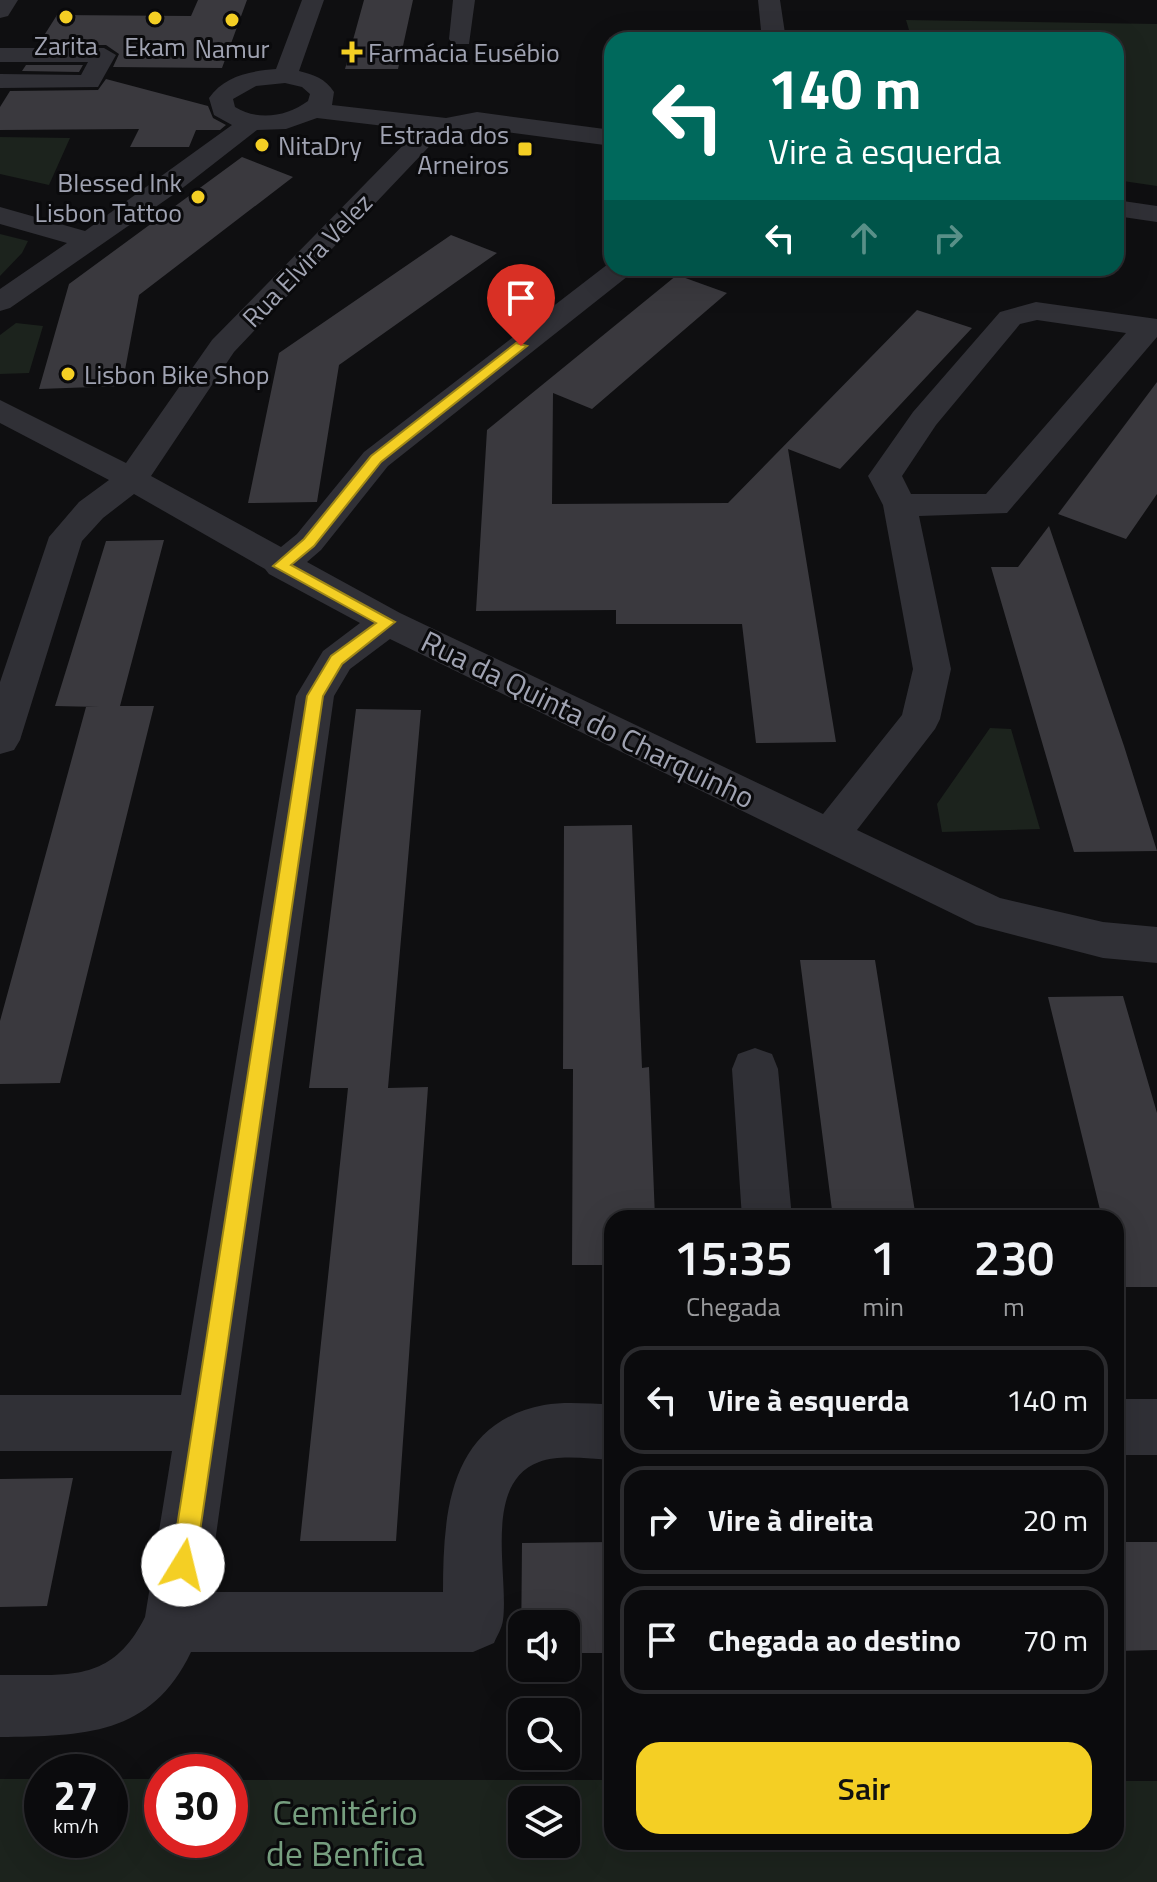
<!DOCTYPE html>
<html lang="pt">
<meta charset="utf-8">
<style>
body{margin:0;font-family:"Titillium Web",sans-serif;background:#141416;color:#f1f3f6;height:100vh;display:flex;flex-direction:column;font-size:30px;white-space:nowrap}
*{box-sizing:border-box;margin:0}
p{font-size:26px;color:#9a9b9d}
.icon{flex:none;width:44px;height:44px;fill:none;stroke:currentColor;stroke-width:2;stroke-linecap:round;stroke-linejoin:round}
.map{position:relative;flex:1;overflow:hidden}
.drawer{position:absolute;left:604px;top:1210px;width:520px;height:640px;display:flex;flex-direction:column;background:#0b0b0d;border-radius:24px;box-shadow:0 8px 32px #0002,0 0 0 2px #2b2b2e}
.drawer>*{flex:none}
.hud{position:absolute;left:604px;top:32px;width:520px;height:244px;border-radius:24px;box-shadow:0 8px 32px #0002,0 0 0 2px #2b2b2e;background:#00695c;color:#fff;overflow:hidden}
.fabs{position:absolute;left:508px;top:1610px;display:grid;gap:16px}
.fabs a{display:grid;place-items:center;width:72px;height:72px;border-radius:16px;background:#0b0b0d;box-shadow:0 8px 32px #0002,0 0 0 2px #2b2b2e;font-size:40px}
.speed{position:absolute;left:24px;top:1754px;display:flex;gap:16px;font-size:40px;font-weight:700;text-align:center}
.speed>*{display:grid;place-content:center;width:104px;height:104px;border-radius:50%;background:#0b0b0d;box-shadow:0 8px 32px #0002,0 0 0 2px #2b2b2e;line-height:1}
.speed small{font-size:20px;font-weight:400}
.speed .limit{border:12px solid #d22;background:#fff;color:#111}
.pin{position:absolute;display:grid;place-items:center;width:68px;height:68px;color:#fff;margin:-82px -34px;border-radius:50% 50% 50% 0;rotate:-45deg;box-shadow:0 0 8px #0007}
.pin .icon{rotate:45deg}
.me{position:absolute;width:88px;margin:-44px;rotate:9deg;stroke-linejoin:round;filter:drop-shadow(0 0 6px #0008)}
.turn{display:flex;align-items:center;gap:28px;height:168px;padding:0 32px;font-size:36px}
.turn .icon{width:104px;height:104px;stroke-width:2.5}
.turn b{display:block;font-size:56px;line-height:68px}
.lanes{display:flex;align-items:center;height:76px;padding:0 32px;background:#0003;justify-content:center;gap:40px;direction:ltr}
.lanes .off{opacity:.35}
.eta{display:flex;justify-content:space-evenly;align-items:center;height:136px;text-align:center}
.eta b{font-size:48px;font-weight:600;line-height:56px}
.primary-button{display:flex;gap:16px;margin-top:auto;padding:16px 32px}
.primary-button a{flex:1;height:92px;border-radius:24px;background:#f4cf24;color:#111;font-size:32px;font-weight:600;line-height:92px;text-align:center}
ul{padding:0;list-style:none}
li{display:flex;align-items:center;gap:24px;height:108px;margin:0 16px 12px;padding:0 16px;border:4px solid #2b2b2e;border-radius:24px}
li div{flex:1}
li b{display:block;font-size:30px}
li em{font-style:normal}
.map>svg:first-child{display:block}
</style>
<div class="map">
<svg width="1157" height="1882" viewBox="0 0 1157 1882">
<rect width="100%" height="100%" fill="#0f0f11"/>
<path fill="#1c231d" fill-rule="evenodd" d="M906,20L1157,24V186L1116,180V40H912Z
M0,137L70,138L49,185L0,174Z
M0,234L28,241L22,253L0,276Z
M16,323L43,326L29,373L0,374V335Z
M990,728L1011,729L1040,829L942,832L937,804Z
M0,1779H42V1840H110V1779H162V1840H230V1780H612V1842H1116V1781H1157V1882H0ZM566,1800V1844H522V1800Z"/>
<path fill="#3a393e" d="M198,0H247L222,68L113,67L119,54L106,45H38L57,15L191,16Z
M364,0H413L398,69H345Z
M26,65H83L79,72L22,71Z
M106,79L208,106L213,118L226,125L220,130H196L189,147H130L139,129L0,130V107L10,91L98,90Z
M242,157L293,177L139,295L122,386L39,389L69,284Z
M451,235L497,253L339,365L317,502L248,503L279,353Z
M677,275L727,293L592,409L553,393L552,504L728,503L917,310L972,328L840,469L788,449L836,742L756,743L742,624H616V610L476,611L487,430Z
M1157,382V494L1126,539L1058,514Z
M1049,526L1124,746L1157,851L1074,852L991,567H1018Z
M164,540L120,706H154L60,1083L0,1084V1021L86,707H99L55,706L106,541Z
M356,709L421,710L388,1088L428,1087L421,1184L396,1541H300L348,1088H309Z
M632,825L642,1068L649,1067L655,1218H612V1265H572L573,1069H563L564,826Z
M800,960H875L916,1218H833Z
M1123,996L1157,1113V1287H1116V1218H1102L1048,997Z
M73,1478L47,1606L0,1607V1479Z
M612,1542V1653H566V1624H522L521,1653L522,1543Z
M1116,1542H1157V1650L1116,1651Z"/>
<g fill="none" stroke-linecap="round" stroke-linejoin="round">
<path fill="#303036" fill-rule="evenodd" d="M0,0H18L8,16L0,18Z
M302,0H324L299,71C314,75 325,78 334,92L332,105L446,118L477,112L612,130V146L477,128L442,133L234,352L151,476L281,547L297,534L364,452L608,264L612,263V268H631L628,276L388,466L321,550L307,562L400,613L823,814L902,715L913,669L883,505L868,476L873,469L913,412L1000,312L1036,302L1157,319V337L1007,513L919,516L951,669L940,719L935,729L857,830L1000,898L1103,922L1157,927V963L1103,958L976,925L390,639L350,669L334,696L208,1592H443C443,1513 449,1423 544,1405C566,1401 589,1404 612,1404V1460C589,1459 560,1454 539,1462C482,1483 509,1576 503,1620C502,1628 497,1636 494,1643L473,1652H191C151,1736 83,1736 0,1737V1675C66,1674 111,1685 145,1617L172,1451H0V1395H181L296,696L323,651L360,623L269,574L265,569L134,494L103,518L82,541L20,740L14,750L0,754V682L49,537L79,502L109,480L0,423V400L126,463L212,340L418,130L317,118L286,129L257,130L180,190L10,308L0,311V289L67,243L0,224V207L85,231L232,125L214,115L209,98C224,76 250,71 276,69ZM285,83L302,87L310,94L308,101C286,117 258,121 235,107L233,99L256,86ZM1037,320L1126,333L986,494H911L902,476L936,425L1020,324Z
M453,0H475L469,44H453L449,39Z
M758,0H780L786,40H762Z
M0,48H104L116,55L98,87L0,88V74L81,75L88,62H0Z
M1116,200L1157,206V222L1116,216Z
M755,1048L772,1054L778,1069L792,1218H742L732,1069L738,1054Z
M1116,1399H1157V1455H1116Z"/>
</g>
<path fill="#f4cf24" stroke="#9f8717" stroke-width="2" d="M516,343L527,346L381,462L314,546L291,565L395,622L342,664L323,696L195,1565L191,1573L183,1577L174,1573L171,1565L307,696L331,656L376,623L273,566L304,539L371,456Z"/>
<g fill="#f4cf24" stroke="#0a0a0c" stroke-width="3">
<circle cx="66" cy="17" r="8"/>
<circle cx="155" cy="18" r="8"/>
<circle cx="232" cy="20" r="8"/>
<path d="M348 40h8v8h8v8h-8v8h-8v-8h-8v-8h8z"/>
<circle cx="262" cy="145" r="8"/>
<rect x="517" y="141" width="16" height="16" rx="4"/>
<circle cx="198" cy="197" r="8"/>
<circle cx="68" cy="374" r="8"/>
</g>
<g text-anchor="middle" dominant-baseline="central" stroke-width="6" stroke-linejoin="round" paint-order="stroke">
<g font-size="26" fill="#a0a3b2" stroke="#0a0a0c">
<text x="66" y="45">Zarita</text>
<text x="155" y="46">Ekam</text>
<text x="232" y="48">Namur</text>
<text x="368" y="52" text-anchor="start">Farmácia Eusébio</text>
<text x="509" y="134" text-anchor="end">Estrada dos<tspan x="509" dy="30">Arneiros</tspan></text>
<text x="278" y="145" text-anchor="start">NitaDry</text>
<text x="182" y="182" text-anchor="end">Blessed Ink<tspan x="182" dy="30">Lisbon Tattoo</tspan></text>
<text x="84" y="374" text-anchor="start">Lisbon Bike Shop</text>
</g>
<g font-size="26" fill="#a0a3b2" stroke="#0a0a0c">
<text transform="translate(307 260) rotate(-46)">Rua Elvira Velez</text>
</g>
<g font-size="30" fill="#a0a3b2" stroke="#0a0a0c">
<text transform="translate(588 719) rotate(26)">Rua da Quinta do Charquinho</text>
</g>
<g font-size="36" fill="#769e7f" stroke="#0a0a0c">
<text x="345" y="1811">Cemitério<tspan x="345" dy="41">de Benfica</tspan></text>
</g>
</g>
</svg>
<div class="fabs">
<a><svg class="icon" aria-label="sound" viewBox="0 0 24 24"><path d="M4 9h4l5-4v14l-5-4H4zM17 9q2 3 0 6"/></svg></a>
<a><svg class="icon" aria-label="search" viewBox="0 0 24 24"><circle cx="10" cy="10" r="6"/><path d="M15 15l6 6"/></svg></a>
<a><svg class="icon" aria-label="layers" viewBox="0 0 24 24"><path d="M12 4l9 5-9 5-9-5zM3 14l9 5 9-5"/></svg></a>
</div>
<div class="speed"><div>27<small>km/h</small></div><div class="limit">30</div></div>
<div class="pin" style="left:521px;top:346px;background:#d93025"><svg class="icon" aria-label="arrive" viewBox="0 0 24 24"><path d="M6 21V4h12l-3 4 3 4H6"/></svg></div>
<svg class="me" style="left:183px;top:1565px" viewBox="-20 -20 40 40"><circle r="19" fill="#fff"/><path d="M0-13L10 11 0 6-10 11z" fill="#f4cf24"/></svg>
<div class="hud">
<div class="turn"><svg class="icon" aria-label="left" viewBox="0 0 24 24"><path d="M17 20v-9H6M10 6l-5 5 5 5"/></svg><div><b>140 m</b>Vire à esquerda</div></div>
<div class="lanes"><svg class="icon" aria-label="left" viewBox="0 0 24 24"><path d="M17 20v-9H6M10 6l-5 5 5 5"/></svg><svg class="icon off" aria-label="ahead" viewBox="0 0 24 24"><path d="M12 20V5M6 11l6-6 6 6"/></svg><svg class="icon off" aria-label="right" viewBox="0 0 24 24"><path d="M7 20v-9h11M14 6l5 5-5 5"/></svg></div>
</div>
<section class="drawer">
<div class="eta">
<div><b>15:35</b><p>Chegada</p></div>
<div><b>1</b><p>min</p></div>
<div><b>230</b><p>m</p></div>
</div>
<ul>
<li><svg class="icon" aria-label="left" viewBox="0 0 24 24"><path d="M17 20v-9H6M10 6l-5 5 5 5"/></svg><div><b>Vire à esquerda</b></div><em>140 m</em></li>
<li><svg class="icon" aria-label="right" viewBox="0 0 24 24"><path d="M7 20v-9h11M14 6l5 5-5 5"/></svg><div><b>Vire à direita</b></div><em>20 m</em></li>
<li><svg class="icon" aria-label="arrive" viewBox="0 0 24 24"><path d="M6 21V4h12l-3 4 3 4H6"/></svg><div><b>Chegada ao destino</b></div><em>70 m</em></li>
</ul>
<div class="primary-button"><a>Sair</a></div>
</section>
</div>
